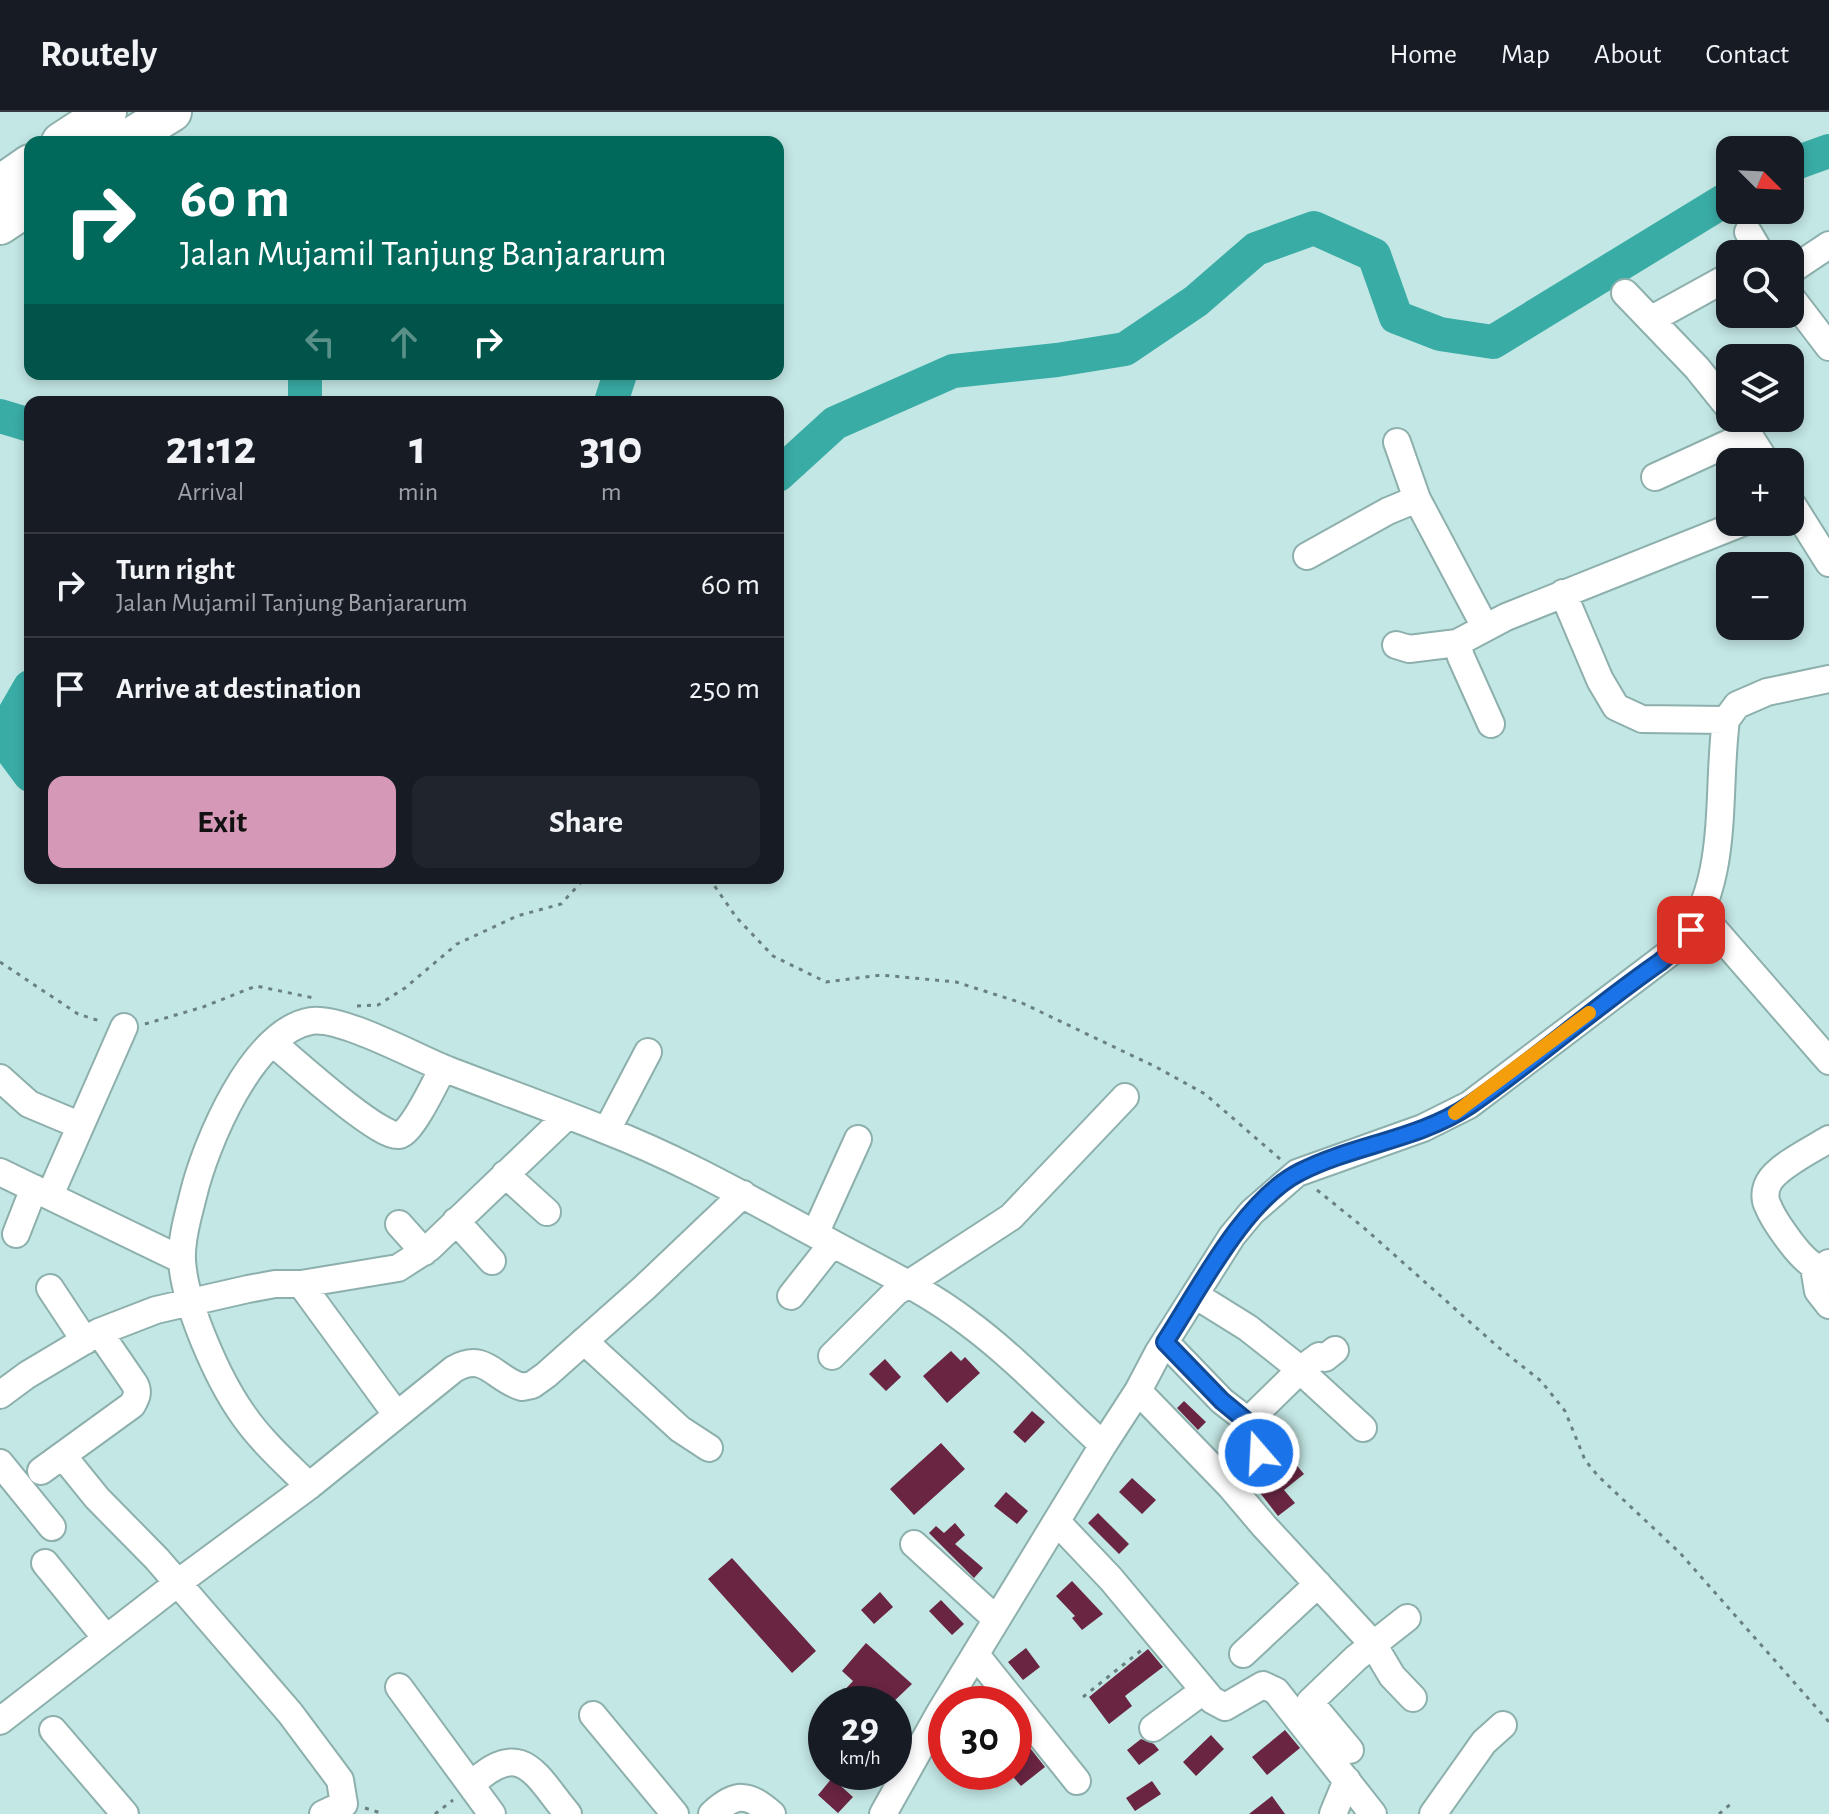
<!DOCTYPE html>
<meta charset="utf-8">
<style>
body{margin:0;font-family:"Alegreya Sans",sans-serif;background:#20242c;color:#f1f3f6;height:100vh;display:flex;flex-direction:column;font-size:30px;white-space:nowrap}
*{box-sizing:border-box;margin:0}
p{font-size:26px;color:#9ea1a6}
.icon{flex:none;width:44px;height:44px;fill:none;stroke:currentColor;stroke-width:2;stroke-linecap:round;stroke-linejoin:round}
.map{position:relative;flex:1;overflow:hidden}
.drawer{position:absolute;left:24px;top:284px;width:760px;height:488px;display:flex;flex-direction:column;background:#171b24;border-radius:16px;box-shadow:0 4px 12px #0003}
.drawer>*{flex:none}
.banner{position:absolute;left:24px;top:24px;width:760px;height:244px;border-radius:16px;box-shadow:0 4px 12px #0003;background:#00695c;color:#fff;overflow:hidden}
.needle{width:52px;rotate:114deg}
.buttons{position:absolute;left:1716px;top:24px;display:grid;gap:16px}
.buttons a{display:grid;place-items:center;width:88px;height:88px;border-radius:16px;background:#171b24;box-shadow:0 4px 12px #0003;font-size:40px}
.speed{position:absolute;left:808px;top:1574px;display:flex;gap:16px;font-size:40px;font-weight:700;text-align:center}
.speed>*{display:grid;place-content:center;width:104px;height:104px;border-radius:50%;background:#171b24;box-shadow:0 4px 12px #0003;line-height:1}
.speed small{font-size:20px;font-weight:400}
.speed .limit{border:12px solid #d22;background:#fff;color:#111}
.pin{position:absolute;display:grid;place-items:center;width:68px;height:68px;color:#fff;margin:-34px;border-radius:16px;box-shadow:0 4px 12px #0006}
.me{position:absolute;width:88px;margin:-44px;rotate:341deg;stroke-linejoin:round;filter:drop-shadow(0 0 6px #0008)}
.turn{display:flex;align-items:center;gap:28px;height:168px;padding:0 24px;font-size:36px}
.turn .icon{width:104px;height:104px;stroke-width:2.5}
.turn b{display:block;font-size:56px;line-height:68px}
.lanes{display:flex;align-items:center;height:76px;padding:0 24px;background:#0003;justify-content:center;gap:40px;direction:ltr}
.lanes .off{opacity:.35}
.eta{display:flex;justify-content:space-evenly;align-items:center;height:136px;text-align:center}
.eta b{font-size:48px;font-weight:600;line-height:56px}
.action{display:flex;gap:16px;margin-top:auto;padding:16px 24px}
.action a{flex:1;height:92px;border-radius:16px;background:#d598b7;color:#111;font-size:32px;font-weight:600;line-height:92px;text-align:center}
.action a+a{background:#20242c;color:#f1f3f6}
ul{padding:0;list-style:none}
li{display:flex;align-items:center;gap:24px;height:104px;padding:0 24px;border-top:2px solid #363941}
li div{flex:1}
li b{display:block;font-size:30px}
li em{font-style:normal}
header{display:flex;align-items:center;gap:48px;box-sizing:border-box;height:112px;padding:0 40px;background:#171b24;border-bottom:2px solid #363941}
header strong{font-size:38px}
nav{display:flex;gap:44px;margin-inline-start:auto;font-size:28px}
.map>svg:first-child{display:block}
</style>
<header>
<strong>Routely</strong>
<nav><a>Home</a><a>Map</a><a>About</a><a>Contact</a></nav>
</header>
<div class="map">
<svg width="1829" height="1702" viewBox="0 0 1829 1702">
<rect width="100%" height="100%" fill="#c3e7e4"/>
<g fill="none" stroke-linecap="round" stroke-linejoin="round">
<path stroke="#3aaca6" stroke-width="34" d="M1790,53L1829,39
M305,262V290
M611,290L620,262
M0,304L30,313
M778,363L835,311L953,259L1057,248L1125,237L1196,189L1256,137L1314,116L1374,143L1396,205L1440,222L1493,230L1730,85
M30,575L7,615L13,640L30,663"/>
</g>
<path fill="#692542" d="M951,1239L961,1249L965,1245L980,1261L947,1291L923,1264Z
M885,1247L901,1265L886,1279L869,1262Z
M1184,1289L1206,1310L1198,1318L1177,1296Z
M1032,1299L1045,1310L1025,1331L1013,1320Z
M941,1331L965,1357L914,1403L890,1377Z
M1282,1336L1304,1362L1284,1378L1295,1391L1278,1404L1254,1373Z
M1132,1366L1156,1388L1142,1402L1119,1380Z
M1006,1380L1028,1399L1017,1412L994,1394Z
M1098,1401L1129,1432L1119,1442L1088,1411Z
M955,1411L965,1423L955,1432L983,1456L974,1466L929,1421L936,1414L944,1421Z
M732,1446L816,1539L792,1561L708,1467Z
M1072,1469L1103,1502L1082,1518L1072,1506L1075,1504L1056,1484Z
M880,1480L893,1495L874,1512L861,1498Z
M941,1488L964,1512L952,1523L929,1499Z
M866,1531L912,1572L891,1592H851L840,1583L853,1569L842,1559Z
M1026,1536L1040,1555L1023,1568L1008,1550Z
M1148,1537L1163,1555L1125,1584L1132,1594L1109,1612L1089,1585Z
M1285,1618L1300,1636L1267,1663L1252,1645Z
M1211,1623L1224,1637L1196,1664L1183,1650Z
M1023,1627L1045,1655L1021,1674L1014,1666V1634Z
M1141,1627L1154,1632L1159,1638L1139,1653L1127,1638Z
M832,1666L853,1685L838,1701L818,1683Z
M1152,1669L1161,1682L1135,1699L1126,1686Z
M1272,1684L1285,1702H1249Z"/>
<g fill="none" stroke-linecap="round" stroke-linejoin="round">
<g stroke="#8db0ad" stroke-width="30">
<path id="minor" d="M1748,120L1761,142
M1790,159L1829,133
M1625,181L1697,256L1730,297
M1790,184L1829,235
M1652,207L1730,164
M1740,309L1766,350
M1397,330L1417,387L1485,515
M1655,365L1749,322
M1790,389L1829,451
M1307,444L1388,399L1417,387
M1563,481L1600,568L1616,595L1642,607L1726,608
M1457,531L1461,545L1491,612
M1396,533L1409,537L1457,531L1506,505L1744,410
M1700,801L1829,949
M273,931C291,946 380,1027 399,1023C412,1021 436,969 443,956
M0,966L29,992L79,1013
M607,1018L648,940
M1829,1027C1813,1037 1778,1054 1769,1070C1765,1077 1764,1087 1768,1094C1773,1107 1804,1154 1818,1155C1823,1156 1825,1153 1829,1151
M0,1060L182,1148
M505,1062L547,1100
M50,1083L124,915
M456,1109L492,1149
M399,1112L424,1140
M16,1122L34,1076
M815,1122L858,1027
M1814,1155L1818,1179L1829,1193
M301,1172L396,1302
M50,1176L85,1229
M1195,1183L1248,1216L1291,1250L1363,1316
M791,1184L832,1132
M584,1229L680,1317L709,1336
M1165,1230L1222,1289L1248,1309L1263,1325L1259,1341L1231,1375
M832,1244L896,1180L1011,1105L1125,985
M1138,1279L1231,1375L1264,1414L1373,1532L1392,1564L1413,1586
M0,1283L27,1263L99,1220L156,1198L248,1177L275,1172H301L398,1156L429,1136L567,1004
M1248,1309L1300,1258L1319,1244L1325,1246L1335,1238
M63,1344L97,1386L157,1447L290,1601L340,1668L344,1692L323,1702
M0,1351L52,1415
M41,1359L132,1293C137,1285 139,1279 134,1271L99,1220
M309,1374C287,1352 262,1330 244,1304C218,1268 185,1193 182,1149C181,1128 188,1104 193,1084C205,1033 252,919 311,909C341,904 417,946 448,958C500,978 553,997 605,1018C683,1048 755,1090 828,1129C875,1155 924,1177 967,1210C1016,1246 1058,1292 1103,1333
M1057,1410L1111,1467L1212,1588L1225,1595L1263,1573L1276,1579L1373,1702
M914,1432L996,1507
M45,1451L106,1526
M1243,1542L1318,1472
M976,1543L1077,1669
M399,1575L492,1702
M593,1603L675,1702
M0,1609L183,1467L309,1374L454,1257C486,1239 494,1267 522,1275L532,1273L546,1263L644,1176L743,1082
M1153,1616L1203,1579
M53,1618L125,1702
M1350,1638L1310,1590L1356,1546L1407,1506
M471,1673C522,1624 536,1664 568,1702
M712,1702C736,1680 748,1681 772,1702
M883,1702L939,1602L1103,1333L1138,1279L1158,1241L1232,1124L1252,1100L1297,1061L1423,1016L1469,993L1679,834C1731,774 1716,681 1726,608L1737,593L1767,580L1829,567
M1333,1702L1347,1668
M1433,1702L1484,1630L1503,1613"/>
</g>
<g stroke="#8db0ad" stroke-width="42">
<path id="highway" d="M61,30L107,0
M123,30L172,0
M0,73L30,52
M0,113L30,93"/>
</g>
<path stroke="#698280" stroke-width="3" stroke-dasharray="4 6" stroke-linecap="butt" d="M709,766L736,805L773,844L826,870L881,863L956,870L1022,891L1156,955L1205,982L1280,1047
M0,850L78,902L103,910
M357,894L378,893L405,876L457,832L517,804L561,792L585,766
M145,912L203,895L256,874L314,886
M1317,1078L1363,1115L1498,1235L1541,1269L1565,1299L1585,1348L1598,1364L1680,1441L1829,1610
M1083,1585L1143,1537
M365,1696L384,1702
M435,1702L453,1688
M1719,1702L1733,1690"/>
<use href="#minor" stroke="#fff" stroke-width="26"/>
<use href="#highway" stroke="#fff" stroke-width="38"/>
</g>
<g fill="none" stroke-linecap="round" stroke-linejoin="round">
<g stroke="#114b97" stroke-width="20">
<path id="route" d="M1259,1341L1263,1325L1261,1321L1222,1289L1165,1230C1199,1178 1244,1088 1300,1060C1355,1032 1418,1028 1470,993C1535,948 1595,895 1660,850L1679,834L1691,818"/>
</g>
<use href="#route" stroke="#1a73e8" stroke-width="14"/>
<path stroke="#f59e0b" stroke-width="14" d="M1455,1001L1589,901"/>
</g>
</svg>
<div class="buttons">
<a><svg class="needle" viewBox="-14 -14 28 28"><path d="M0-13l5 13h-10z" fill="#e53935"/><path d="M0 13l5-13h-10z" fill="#9ea1a6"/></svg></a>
<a><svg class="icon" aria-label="search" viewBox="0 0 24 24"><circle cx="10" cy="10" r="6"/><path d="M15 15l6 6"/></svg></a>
<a><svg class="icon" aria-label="layers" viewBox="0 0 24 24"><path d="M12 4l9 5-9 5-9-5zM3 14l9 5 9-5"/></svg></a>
<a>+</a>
<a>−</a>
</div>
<div class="speed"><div>29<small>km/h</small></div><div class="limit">30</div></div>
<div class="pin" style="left:1691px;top:818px;background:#d93025"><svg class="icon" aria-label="arrive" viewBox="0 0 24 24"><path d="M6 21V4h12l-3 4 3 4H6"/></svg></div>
<svg class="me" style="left:1259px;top:1341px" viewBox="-20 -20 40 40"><circle r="17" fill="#1a73e8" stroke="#fff" stroke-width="3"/><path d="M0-11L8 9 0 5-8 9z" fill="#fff"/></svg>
<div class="banner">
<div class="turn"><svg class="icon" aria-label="right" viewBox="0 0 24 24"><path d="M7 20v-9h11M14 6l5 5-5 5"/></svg><div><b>60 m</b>Jalan Mujamil Tanjung Banjararum</div></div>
<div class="lanes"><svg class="icon off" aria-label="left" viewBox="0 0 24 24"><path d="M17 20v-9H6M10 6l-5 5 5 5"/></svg><svg class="icon off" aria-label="ahead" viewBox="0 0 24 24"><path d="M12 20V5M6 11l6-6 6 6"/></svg><svg class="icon" aria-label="right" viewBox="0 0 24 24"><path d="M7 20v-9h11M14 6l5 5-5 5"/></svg></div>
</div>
<section class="drawer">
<div class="eta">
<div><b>21:12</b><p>Arrival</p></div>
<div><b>1</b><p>min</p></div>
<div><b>310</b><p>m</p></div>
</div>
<ul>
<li><svg class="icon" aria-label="right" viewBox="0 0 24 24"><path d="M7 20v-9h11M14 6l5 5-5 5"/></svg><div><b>Turn right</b><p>Jalan Mujamil Tanjung Banjararum</p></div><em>60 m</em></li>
<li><svg class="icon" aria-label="arrive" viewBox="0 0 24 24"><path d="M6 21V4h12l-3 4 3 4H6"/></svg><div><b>Arrive at destination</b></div><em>250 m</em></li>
</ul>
<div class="action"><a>Exit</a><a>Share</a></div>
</section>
</div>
